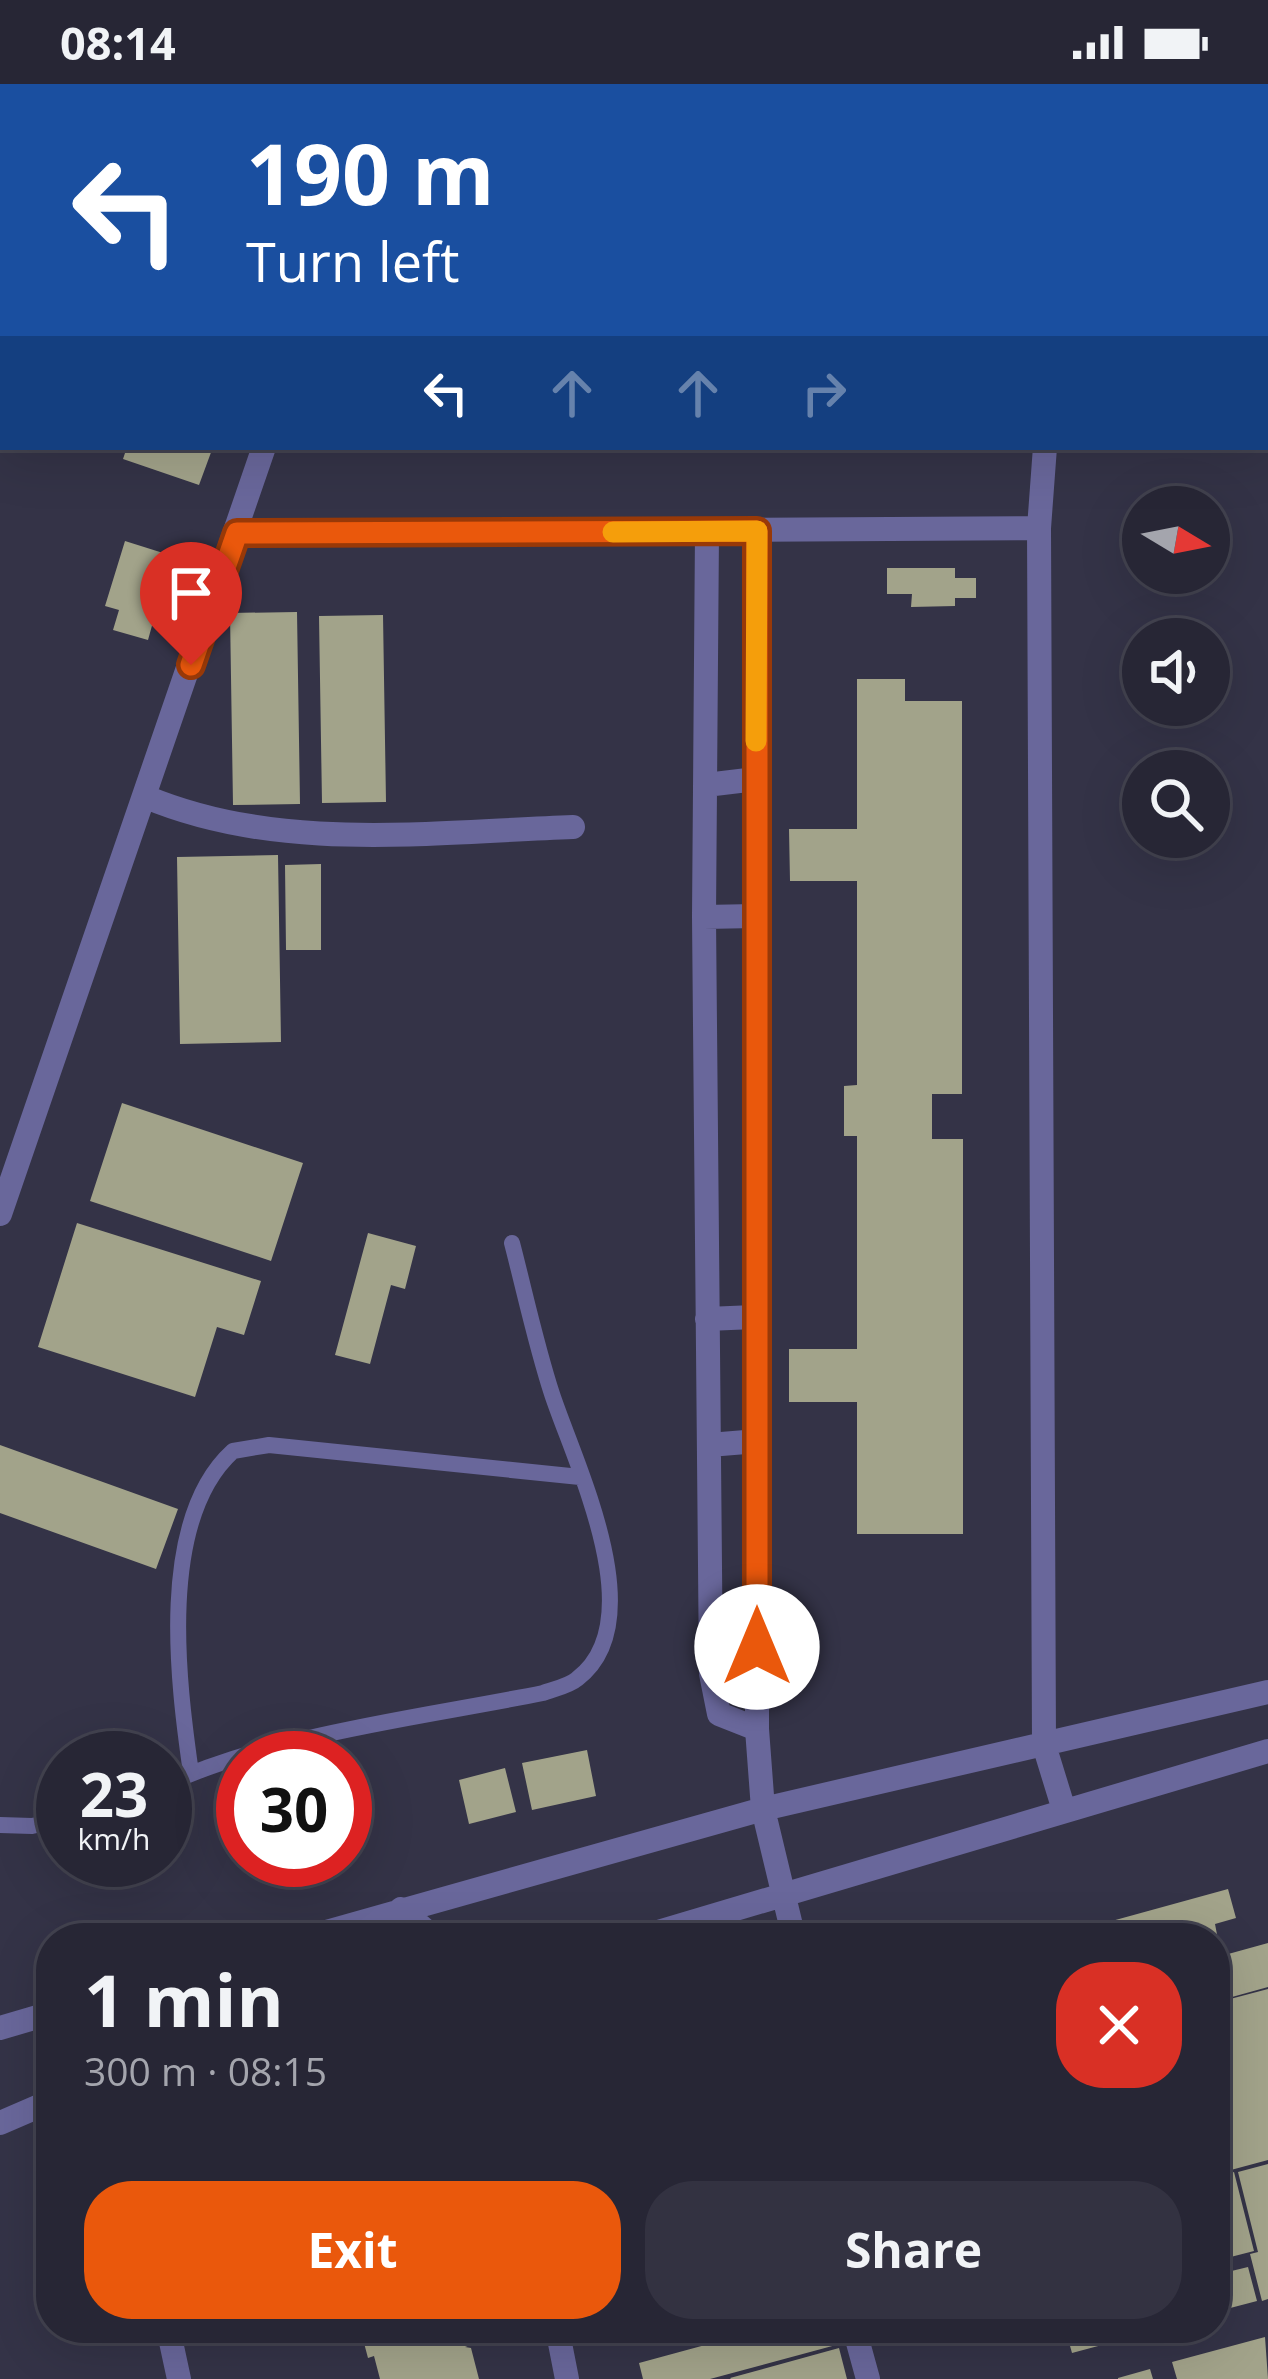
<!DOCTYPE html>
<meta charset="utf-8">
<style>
body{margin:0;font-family:"Open Sans",sans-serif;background:#333241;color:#f1f3f6;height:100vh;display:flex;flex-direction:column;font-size:45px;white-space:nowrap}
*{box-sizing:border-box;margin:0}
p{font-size:39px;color:#a4a5ad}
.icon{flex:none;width:66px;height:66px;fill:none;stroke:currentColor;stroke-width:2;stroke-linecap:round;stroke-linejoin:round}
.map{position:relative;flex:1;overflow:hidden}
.details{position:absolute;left:36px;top:1839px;width:1194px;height:420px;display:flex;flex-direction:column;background:#272635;border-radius:48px;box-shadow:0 12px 48px #0002,0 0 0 3px #434350}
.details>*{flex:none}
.banner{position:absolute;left:0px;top:0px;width:1269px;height:366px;box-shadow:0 12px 48px #0002,0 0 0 3px #434350;background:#1a4fa0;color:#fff;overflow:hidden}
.needle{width:78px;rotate:100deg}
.buttons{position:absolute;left:1122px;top:402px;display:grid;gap:24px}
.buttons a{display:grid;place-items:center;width:108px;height:108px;border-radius:50%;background:#272635;box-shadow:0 12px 48px #0002,0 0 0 3px #434350;font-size:60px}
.speed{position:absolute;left:36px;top:1647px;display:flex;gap:24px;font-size:60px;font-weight:700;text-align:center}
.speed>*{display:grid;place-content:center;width:156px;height:156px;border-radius:50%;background:#272635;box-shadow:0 12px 48px #0002,0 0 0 3px #434350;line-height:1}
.speed small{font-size:30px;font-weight:400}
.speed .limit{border:18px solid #d22;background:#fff;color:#111}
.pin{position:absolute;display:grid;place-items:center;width:102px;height:102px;color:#fff;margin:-123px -51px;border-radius:50% 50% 50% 0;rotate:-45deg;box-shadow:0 0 12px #0007}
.pin .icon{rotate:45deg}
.me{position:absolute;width:132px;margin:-66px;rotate:0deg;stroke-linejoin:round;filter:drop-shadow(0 0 9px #0008)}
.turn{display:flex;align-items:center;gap:42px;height:252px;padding:0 48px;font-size:54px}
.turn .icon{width:156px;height:156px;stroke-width:2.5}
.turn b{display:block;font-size:84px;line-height:102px}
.lanes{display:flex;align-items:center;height:114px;padding:0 48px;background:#0003;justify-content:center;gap:60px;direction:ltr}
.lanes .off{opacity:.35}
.round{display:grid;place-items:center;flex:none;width:126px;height:126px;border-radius:48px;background:#333241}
.headline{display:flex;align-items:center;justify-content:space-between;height:204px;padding:0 48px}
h1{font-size:72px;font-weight:700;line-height:90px}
.cta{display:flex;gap:24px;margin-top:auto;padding:24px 48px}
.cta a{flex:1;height:138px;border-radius:48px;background:#ea580c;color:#fff;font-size:48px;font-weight:700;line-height:138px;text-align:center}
.cta a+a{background:#333241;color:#f1f3f6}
.status{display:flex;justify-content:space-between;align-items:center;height:84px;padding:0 60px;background:#272635;direction:ltr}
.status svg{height:33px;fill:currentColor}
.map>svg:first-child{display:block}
</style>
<div class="status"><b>08:14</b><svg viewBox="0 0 49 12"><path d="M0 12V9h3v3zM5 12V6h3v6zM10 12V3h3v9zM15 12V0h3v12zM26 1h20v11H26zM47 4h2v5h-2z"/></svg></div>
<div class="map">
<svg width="1268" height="2295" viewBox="0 0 1268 2295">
<rect width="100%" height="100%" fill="#343347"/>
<path fill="#a2a38a" d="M127,363H213L199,401L123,375Z
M125,457L179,474L158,540L153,538L148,556L113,546L119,526L105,522Z
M887,484H955V494H976V514H955V522L911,523L912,510H887Z
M297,528L300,720L233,721L230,529Z
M383,531L386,718L322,719L319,532Z
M857,595H905V617H962V1010H932V1055H963V1450H857V1318H789V1265H857V1052H844V1002L857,1001V797H790L789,745H857Z
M278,771L281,958L180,960L177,773Z
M321,780V866H286L285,781Z
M122,1019L303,1079L271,1177L90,1117Z
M77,1139L261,1197L244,1251L217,1243L195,1313L38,1263Z
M368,1149L416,1162L405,1205L391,1201L370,1280L335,1271Z
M0,1361L178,1425L156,1485L0,1429Z
M587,1666L596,1712L532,1726L522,1679Z
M505,1684L516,1728L469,1740L459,1696Z
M1228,1805L1236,1834L1215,1840L1229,1913L1215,1916V1854H1050Z
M1268,1859V1903L1232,1913L1221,1872Z
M1268,1905V2076L1216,2090L1215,1919Z
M1268,2080V2215L1262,2217L1250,2170L1258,2168L1238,2088Z
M1234,2088L1254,2167L1215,2177V2094Z
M1248,2183L1257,2217L1215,2228V2191Z
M360,2244H465L470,2261L465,2263L471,2264L479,2295H380L374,2272L368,2274Z
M768,2244H831L836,2261L710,2295H643L639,2279Z
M1065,2244H1141L1143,2250L1072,2269Z
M1265,2253L1268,2295H1177L1172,2278Z
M839,2264L847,2295H731L730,2294Z
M1150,2285L1153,2295H1118V2294Z"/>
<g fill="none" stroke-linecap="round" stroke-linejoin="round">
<path stroke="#69679b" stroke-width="16" d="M191,1689C178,1598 157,1436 233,1367L269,1361L580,1393
M165,1701C275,1650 424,1633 543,1609C554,1605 569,1602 577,1595C654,1537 575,1380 552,1310C536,1261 525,1209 512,1159
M0,1741L32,1742L63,1735"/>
<path stroke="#69679b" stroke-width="24" d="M376,3L377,0
M1045,363L1039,444L1044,1661L1064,1726
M757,447V1645L763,1725L794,1854
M707,448L704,833L711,1590L719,1630L757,1645
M237,449L1039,444
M706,701L756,695
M146,713C280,769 430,748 573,743
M704,833L755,832
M0,1130L264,363
M707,1235L754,1233
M709,1361L758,1357
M401,1825L434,1854
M305,1854L763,1725L1268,1608
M638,1854L1268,1667
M0,1944L51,1929
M0,2039L51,2017
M168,2244L179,2295
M557,2244L567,2295
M854,2244L868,2295"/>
</g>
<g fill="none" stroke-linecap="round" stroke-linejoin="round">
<g stroke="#983908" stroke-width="30">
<path id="route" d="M191,581L237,449L757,447V1563"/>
</g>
<use href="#route" stroke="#ea580c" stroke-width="21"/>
<path stroke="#f59e0b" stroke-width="21" d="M613,448L757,447L756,657"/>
</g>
</svg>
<div class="buttons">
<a><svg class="needle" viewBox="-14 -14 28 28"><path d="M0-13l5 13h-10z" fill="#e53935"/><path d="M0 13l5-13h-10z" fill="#a4a5ad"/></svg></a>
<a><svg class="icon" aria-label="sound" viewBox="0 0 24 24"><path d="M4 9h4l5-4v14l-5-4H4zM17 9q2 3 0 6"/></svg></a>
<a><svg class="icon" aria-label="search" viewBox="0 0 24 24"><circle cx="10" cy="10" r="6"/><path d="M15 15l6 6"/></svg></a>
</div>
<div class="speed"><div>23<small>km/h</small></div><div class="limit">30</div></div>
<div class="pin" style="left:191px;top:581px;background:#d93025"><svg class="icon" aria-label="arrive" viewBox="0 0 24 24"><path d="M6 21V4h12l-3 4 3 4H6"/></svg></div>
<svg class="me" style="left:757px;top:1563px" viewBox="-20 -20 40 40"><circle r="19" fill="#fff"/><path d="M0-13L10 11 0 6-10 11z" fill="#ea580c"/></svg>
<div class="banner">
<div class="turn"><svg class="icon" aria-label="left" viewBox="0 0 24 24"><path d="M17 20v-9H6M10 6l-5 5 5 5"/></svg><div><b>190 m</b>Turn left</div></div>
<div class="lanes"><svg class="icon" aria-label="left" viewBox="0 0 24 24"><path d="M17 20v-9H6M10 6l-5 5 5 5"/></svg><svg class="icon off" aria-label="ahead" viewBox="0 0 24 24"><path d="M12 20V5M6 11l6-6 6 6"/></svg><svg class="icon off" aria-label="ahead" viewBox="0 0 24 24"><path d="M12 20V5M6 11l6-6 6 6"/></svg><svg class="icon off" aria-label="right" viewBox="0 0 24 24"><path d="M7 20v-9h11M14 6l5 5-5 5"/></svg></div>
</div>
<section class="details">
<div class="headline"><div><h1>1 min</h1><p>300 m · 08:15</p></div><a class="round" style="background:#d93025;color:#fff"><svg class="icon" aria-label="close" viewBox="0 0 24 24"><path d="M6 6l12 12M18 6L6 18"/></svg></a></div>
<div class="cta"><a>Exit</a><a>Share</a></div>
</section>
</div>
